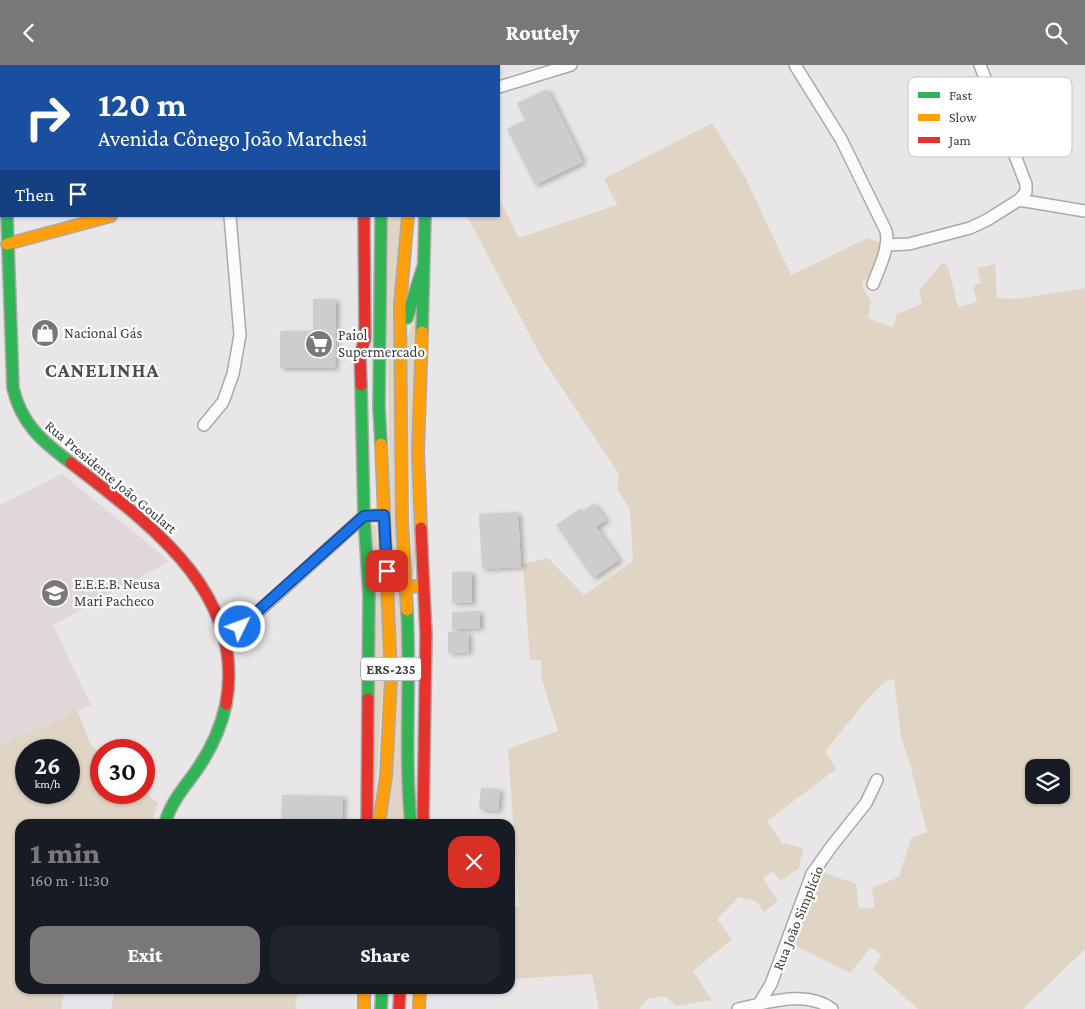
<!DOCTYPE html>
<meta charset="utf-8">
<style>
body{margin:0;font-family:"Crimson Pro",serif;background:#20242c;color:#f1f3f6;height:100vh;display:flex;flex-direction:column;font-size:19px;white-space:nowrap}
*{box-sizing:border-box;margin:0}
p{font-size:16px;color:#9ea1a6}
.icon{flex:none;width:28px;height:28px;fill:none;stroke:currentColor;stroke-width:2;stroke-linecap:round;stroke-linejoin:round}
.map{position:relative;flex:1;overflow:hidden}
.drawer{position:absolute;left:15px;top:754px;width:500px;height:175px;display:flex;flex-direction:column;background:#171b24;border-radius:15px;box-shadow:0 1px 4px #0004}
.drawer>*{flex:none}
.hud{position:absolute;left:0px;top:0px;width:500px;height:152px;box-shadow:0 1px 4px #0004;background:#1a4fa0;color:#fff;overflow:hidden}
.controls{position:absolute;left:1025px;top:694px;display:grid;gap:10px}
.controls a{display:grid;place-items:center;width:45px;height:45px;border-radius:10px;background:#171b24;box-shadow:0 1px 4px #0004;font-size:25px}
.speed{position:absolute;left:15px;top:674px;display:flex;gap:10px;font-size:25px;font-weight:700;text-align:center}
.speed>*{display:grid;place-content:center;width:65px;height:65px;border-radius:50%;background:#171b24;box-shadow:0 1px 4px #0004;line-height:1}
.speed small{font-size:12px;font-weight:400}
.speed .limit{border:8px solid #d22;background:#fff;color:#111}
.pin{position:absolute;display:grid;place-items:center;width:42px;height:42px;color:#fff;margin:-21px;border-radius:10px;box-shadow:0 2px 8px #0006}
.me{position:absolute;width:55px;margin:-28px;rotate:48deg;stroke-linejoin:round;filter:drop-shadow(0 0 4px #0008)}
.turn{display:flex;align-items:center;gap:18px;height:105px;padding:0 15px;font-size:22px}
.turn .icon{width:65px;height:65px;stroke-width:2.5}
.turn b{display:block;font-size:35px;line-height:42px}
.then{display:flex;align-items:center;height:48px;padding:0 15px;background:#0003;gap:10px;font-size:19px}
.round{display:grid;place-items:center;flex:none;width:52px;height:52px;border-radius:15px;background:#20242c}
.overview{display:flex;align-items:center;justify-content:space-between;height:85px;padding:0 15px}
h1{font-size:30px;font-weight:800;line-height:38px;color:#797777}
.button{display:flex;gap:10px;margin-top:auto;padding:10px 15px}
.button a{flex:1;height:58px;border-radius:15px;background:#797777;color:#fff;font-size:20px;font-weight:800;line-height:58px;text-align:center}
.button a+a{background:#20242c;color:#f1f3f6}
header{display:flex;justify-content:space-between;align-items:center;height:65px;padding:0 15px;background:#797777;color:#fff;font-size:22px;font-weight:800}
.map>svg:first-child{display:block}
</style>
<header><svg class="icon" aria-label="back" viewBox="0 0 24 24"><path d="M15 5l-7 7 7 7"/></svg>Routely<svg class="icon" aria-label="search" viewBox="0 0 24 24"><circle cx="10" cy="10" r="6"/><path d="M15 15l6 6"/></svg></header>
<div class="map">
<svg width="1085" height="944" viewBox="0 0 1085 944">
<defs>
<filter id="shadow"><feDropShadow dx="3.5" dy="2" stdDeviation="2.5" flood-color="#0004"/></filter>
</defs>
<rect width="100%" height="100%" fill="#e8e6e6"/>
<path fill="#dfd7d8" d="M62,409L162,490L168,497L53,560L91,640L0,681V440Z"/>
<path fill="#e0d4c5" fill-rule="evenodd" d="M712,58L745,112L791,210L868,173L881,178L872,210L863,216V224L871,236L868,253L893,263L897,249L922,239L919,226L942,198L948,201L958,242L977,237L973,221L981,218L977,203L995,199L997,233L1017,234L1085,223V884L1023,944H918L873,904L881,890L871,882L850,908L794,880L816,818L822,807L856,819L859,844L875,842L872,823L899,812L911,773L927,767L910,699L901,672L894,614L886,616L871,630L825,686L836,704L767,756L782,778L803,783L799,803L781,816L772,806L763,813L778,836L764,847L756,836L739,832L717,854L732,874L693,906L712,935L677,941L664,931L647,934L639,944H599L592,909L510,914V843L519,841L508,684L558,666L542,615L541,595H530L523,499L548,493L584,530L633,496L630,444L617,424L619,409L542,293L467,151H499V134L519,173L617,140L604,114ZM1034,702H1061V730H1034Z
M385,151H402L406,759H384L391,492Z
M415,252V497L414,509L412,510L407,274Z
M372,460H376L385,588L374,759Z
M77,646L91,680L101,689V728H144V726L158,738L151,759H20V924H65L61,944H0V681ZM26,685H69V728H26Z
M115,924H299L295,941L297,944H111Z"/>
<path fill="#cecdcd" filter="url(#shadow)" d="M547,24L583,97L535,120L507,64L525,55L517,38Z
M313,234H336L335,303H280V266H313Z
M594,438L606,455L596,462L619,495L593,513L556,460L581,443L583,446Z
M518,447L521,502L482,504L479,449Z
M452,507H472V538H452Z
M480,546V563L452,564V547Z
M448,567H468L469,587L448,588Z
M481,723L500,724L498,746L479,744Z
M282,730L343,731L342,759H281Z"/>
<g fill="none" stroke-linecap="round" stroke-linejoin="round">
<g stroke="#aaa8a8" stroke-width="14">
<path id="street" d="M795,0L841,74L886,166C890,182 879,203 873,219
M499,22L571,0
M1019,135L1085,146
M886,180L909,179L970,163L987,155L1019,135L1026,127V119L980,0
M204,360L223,337L233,309L240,270L230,151
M227,575L364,451L384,450
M738,944C766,938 806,924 832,944
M756,944L771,919L812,809L831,782L866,738L877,715"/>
</g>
<g stroke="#aaa8a8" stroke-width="14">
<path id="fast" d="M56,1L57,0
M7,151L13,323C21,359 43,377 71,398
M407,253L423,202
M422,267L425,151
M361,320L364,451L369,528L368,634
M381,379L379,342L381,151
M407,545C411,616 404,688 411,759
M165,759C170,738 184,723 196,706C210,686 221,663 226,639
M381,944L382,924"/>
</g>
<g stroke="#aaa8a8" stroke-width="14">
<path id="slow" d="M369,0V1
M415,0V1
M386,1L387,0
M0,16L1,17
M7,179L111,151
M421,463L418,387L422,267
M405,523L423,520
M407,545L402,455L400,240L408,151
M379,759L386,711L391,612L381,379
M364,924V944
M419,944L420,924"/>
</g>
<g stroke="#aaa8a8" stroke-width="14">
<path id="jam" d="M433,0V1
M361,320L360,290L365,274L364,151
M71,398C148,458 247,527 226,639
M421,463L426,570L423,759
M367,759L368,634
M399,944L400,924"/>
</g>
<use href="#street" stroke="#fcfbfb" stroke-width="11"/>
<use href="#fast" stroke="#30b455" stroke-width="11"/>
<use href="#slow" stroke="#ff9f0a" stroke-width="11"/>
<use href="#jam" stroke="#e5322d" stroke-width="11"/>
</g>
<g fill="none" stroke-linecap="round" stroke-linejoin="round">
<g stroke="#114b97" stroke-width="12">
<path id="route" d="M240,562L364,451L384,450L387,506"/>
</g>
<use href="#route" stroke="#1a73e8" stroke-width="9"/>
</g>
<defs>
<g id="shop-disc" transform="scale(1.4375)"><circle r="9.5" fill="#797777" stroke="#fff"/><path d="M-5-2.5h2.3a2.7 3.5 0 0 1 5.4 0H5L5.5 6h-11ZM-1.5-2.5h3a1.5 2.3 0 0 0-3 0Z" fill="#fff"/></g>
<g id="supermarket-disc" transform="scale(1.4375)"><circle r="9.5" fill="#797777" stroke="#fff"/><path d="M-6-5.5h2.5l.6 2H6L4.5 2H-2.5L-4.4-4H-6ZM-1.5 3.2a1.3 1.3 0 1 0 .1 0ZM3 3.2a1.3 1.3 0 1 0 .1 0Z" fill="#fff"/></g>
<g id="school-disc" transform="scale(1.4375)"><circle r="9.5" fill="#797777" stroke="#fff"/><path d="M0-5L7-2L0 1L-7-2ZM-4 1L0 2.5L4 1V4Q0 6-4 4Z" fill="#fff"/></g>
</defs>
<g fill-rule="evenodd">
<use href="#shop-disc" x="45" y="268"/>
<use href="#supermarket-disc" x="319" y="279"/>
<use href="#school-disc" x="55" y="528"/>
</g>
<g text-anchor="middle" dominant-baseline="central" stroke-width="4.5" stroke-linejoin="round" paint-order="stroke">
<rect fill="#fff" stroke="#777676" stroke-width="1" x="361" y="592.5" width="60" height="23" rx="4"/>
<g font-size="14" font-weight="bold" fill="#3d3b3b">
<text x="391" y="604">ERS-235</text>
</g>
<g font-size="15" fill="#3d3b3b" stroke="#fff" text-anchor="start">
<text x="64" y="268">Nacional Gás</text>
<text x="338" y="270">Paiol<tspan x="338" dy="17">Supermercado</tspan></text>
<text x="74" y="519">E.E.E.B. Neusa<tspan x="74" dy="17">Mari Pacheco</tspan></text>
</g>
<g font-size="15" fill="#3d3b3b" stroke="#fff">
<text transform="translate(111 412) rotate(40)">Rua Presidente João Goulart</text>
<text transform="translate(798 853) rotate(-68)">Rua João Simplício</text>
</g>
<g font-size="20" font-weight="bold" letter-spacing="1" fill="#514d4e" stroke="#fff">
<text x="102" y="305">CANELINHA</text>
</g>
</g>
<rect x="908" y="12" width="164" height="80" rx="8" fill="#fff" stroke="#c5c4c4" stroke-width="1"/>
<rect x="918" y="27" width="22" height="6" fill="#30b455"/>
<rect x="918" y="49" width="22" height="7" fill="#ff9f0a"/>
<rect x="918" y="72" width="22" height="6" fill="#e5322d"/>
<g font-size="14" fill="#3d3b3b">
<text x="949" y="35">Fast</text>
<text x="949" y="57">Slow</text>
<text x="949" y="80">Jam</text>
</g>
</svg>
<div class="controls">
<a><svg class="icon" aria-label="layers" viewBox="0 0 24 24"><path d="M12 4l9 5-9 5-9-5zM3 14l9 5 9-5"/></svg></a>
</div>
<div class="speed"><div>26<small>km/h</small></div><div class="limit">30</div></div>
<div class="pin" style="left:387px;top:506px;background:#d93025"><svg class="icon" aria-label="arrive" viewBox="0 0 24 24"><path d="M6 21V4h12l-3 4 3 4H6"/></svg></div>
<svg class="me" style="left:240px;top:562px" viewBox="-20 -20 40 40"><circle r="17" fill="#1a73e8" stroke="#fff" stroke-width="3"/><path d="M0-11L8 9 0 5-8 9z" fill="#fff"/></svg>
<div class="hud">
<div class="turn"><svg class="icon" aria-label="right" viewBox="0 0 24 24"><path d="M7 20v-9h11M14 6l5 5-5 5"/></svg><div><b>120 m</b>Avenida Cônego João Marchesi</div></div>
<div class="then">Then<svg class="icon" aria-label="arrive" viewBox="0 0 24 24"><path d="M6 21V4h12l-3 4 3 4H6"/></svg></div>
</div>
<section class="drawer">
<div class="overview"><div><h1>1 min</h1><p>160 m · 11:30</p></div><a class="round" style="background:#d93025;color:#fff"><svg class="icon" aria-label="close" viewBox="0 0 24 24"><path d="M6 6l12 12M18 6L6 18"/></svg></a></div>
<div class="button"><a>Exit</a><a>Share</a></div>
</section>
</div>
